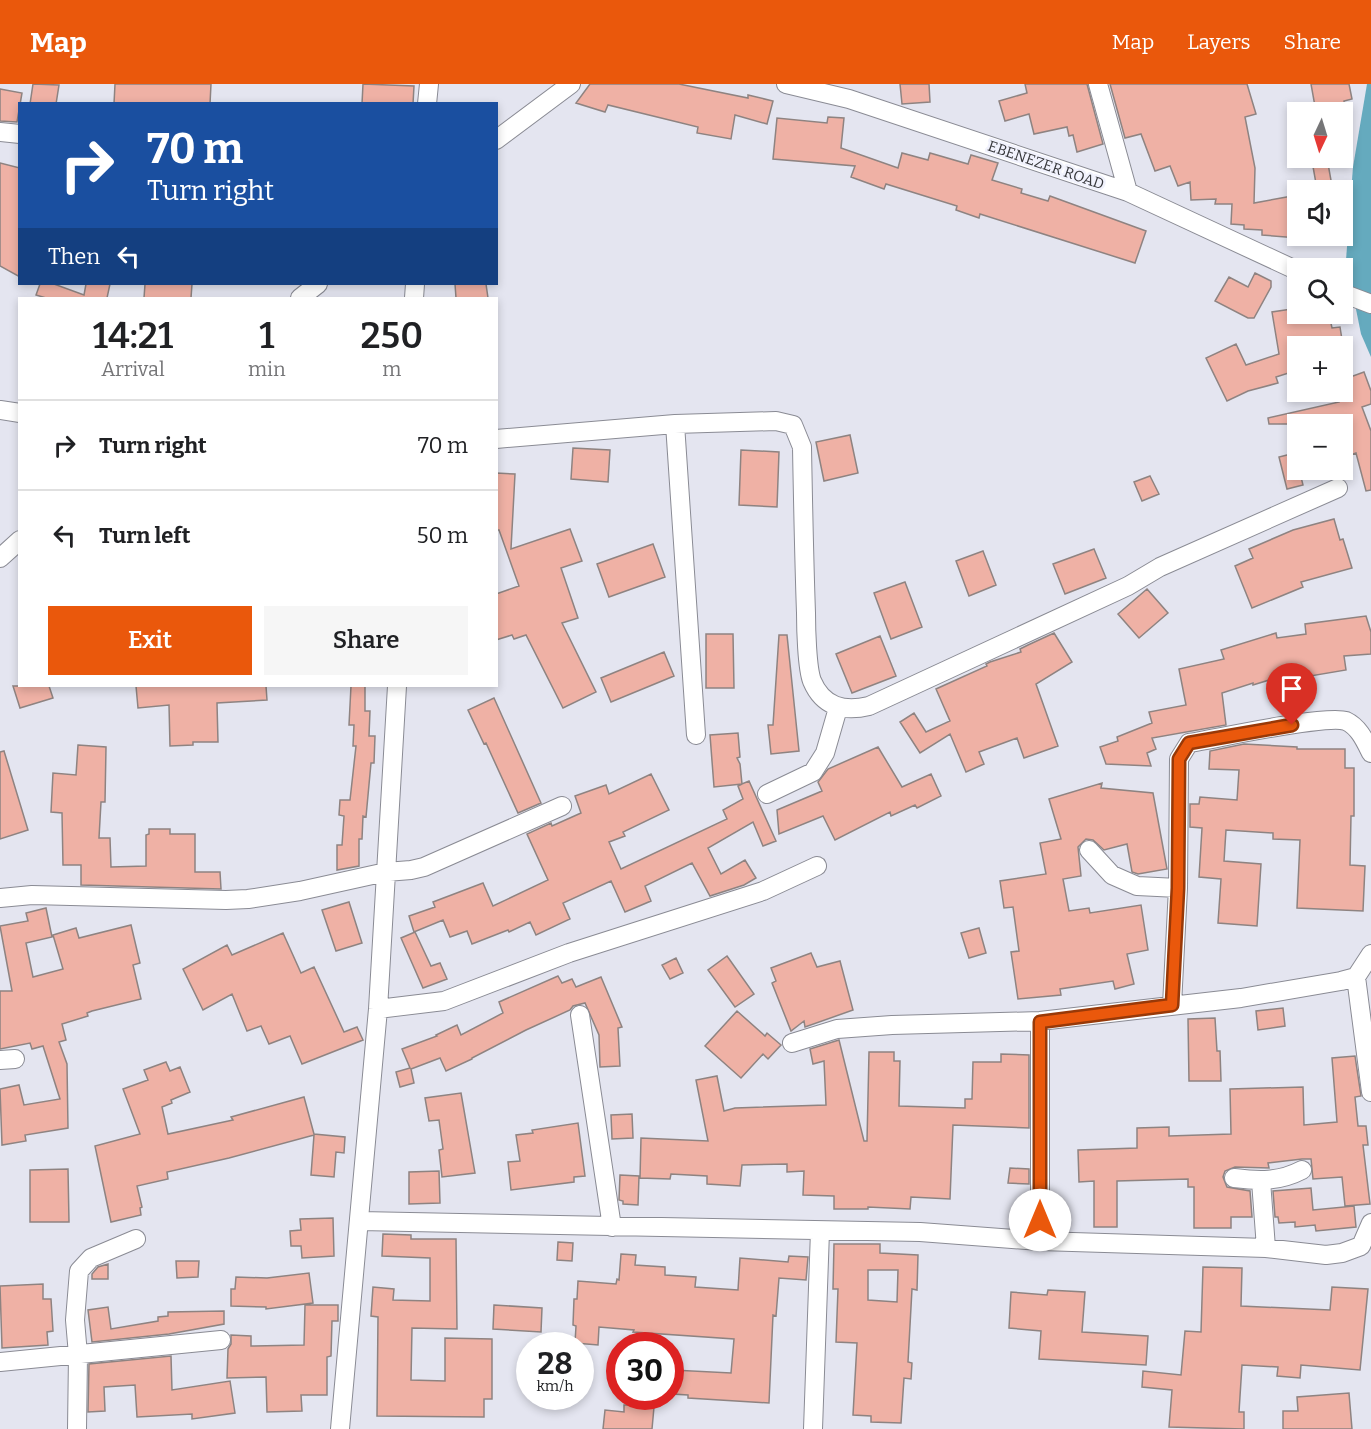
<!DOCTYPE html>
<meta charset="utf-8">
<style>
body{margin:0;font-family:Bitter,serif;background:#f6f6f6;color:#202124;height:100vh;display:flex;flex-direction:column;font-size:22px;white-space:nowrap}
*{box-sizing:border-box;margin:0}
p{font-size:20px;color:#757577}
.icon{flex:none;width:33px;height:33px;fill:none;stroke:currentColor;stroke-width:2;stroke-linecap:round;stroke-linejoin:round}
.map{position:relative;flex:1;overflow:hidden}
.sheet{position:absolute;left:18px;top:213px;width:480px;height:390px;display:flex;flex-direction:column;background:#fff;border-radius:0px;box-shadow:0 3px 9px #0003}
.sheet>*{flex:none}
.hud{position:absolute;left:18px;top:18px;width:480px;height:183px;border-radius:0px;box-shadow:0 3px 9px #0003;background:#1a4fa0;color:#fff;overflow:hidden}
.needle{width:39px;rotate:184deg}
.buttons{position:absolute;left:1287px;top:18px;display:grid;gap:12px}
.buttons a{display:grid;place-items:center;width:66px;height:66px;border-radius:0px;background:#fff;box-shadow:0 3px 9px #0003;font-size:30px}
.speed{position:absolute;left:516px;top:1248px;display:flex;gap:12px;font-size:30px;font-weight:700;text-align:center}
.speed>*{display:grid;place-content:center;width:78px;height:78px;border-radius:50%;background:#fff;box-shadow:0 3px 9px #0003;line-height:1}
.speed small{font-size:15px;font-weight:400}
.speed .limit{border:9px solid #d22;background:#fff;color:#111}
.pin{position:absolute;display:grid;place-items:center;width:51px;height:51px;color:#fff;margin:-62px -26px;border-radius:50% 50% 50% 0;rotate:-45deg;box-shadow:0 0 6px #0007}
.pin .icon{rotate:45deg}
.me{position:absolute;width:66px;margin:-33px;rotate:0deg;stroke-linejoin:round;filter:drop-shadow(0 0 4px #0008)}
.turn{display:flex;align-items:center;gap:21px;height:126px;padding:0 30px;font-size:27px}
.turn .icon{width:78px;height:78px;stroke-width:2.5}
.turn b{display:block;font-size:42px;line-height:51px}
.then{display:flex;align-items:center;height:57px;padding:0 30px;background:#0003;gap:12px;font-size:22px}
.eta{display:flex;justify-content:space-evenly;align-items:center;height:102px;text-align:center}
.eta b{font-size:36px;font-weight:600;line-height:42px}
.primary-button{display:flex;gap:12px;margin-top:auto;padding:12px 30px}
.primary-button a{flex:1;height:69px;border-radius:0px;background:#ea580c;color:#fff;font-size:24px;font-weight:600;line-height:69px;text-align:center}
.primary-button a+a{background:#f6f6f6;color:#202124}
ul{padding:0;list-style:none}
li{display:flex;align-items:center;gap:18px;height:90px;padding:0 30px;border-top:2px solid #e0e0e0}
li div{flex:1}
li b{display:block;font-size:22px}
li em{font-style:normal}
header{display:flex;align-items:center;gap:36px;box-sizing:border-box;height:84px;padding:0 30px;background:#ea580c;color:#fff}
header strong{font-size:28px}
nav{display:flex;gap:33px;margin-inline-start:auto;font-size:21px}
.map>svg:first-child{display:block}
</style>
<header>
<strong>Map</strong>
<nav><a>Map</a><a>Layers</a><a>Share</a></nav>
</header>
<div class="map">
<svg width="1371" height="1345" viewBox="0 0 1371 1345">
<rect width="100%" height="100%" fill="#e4e5f0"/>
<path fill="#65aabe" d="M1367,0H1371V273L1361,250L1346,176L1353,83Z"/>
<path fill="#efb1a5" stroke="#8e8381" stroke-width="1.5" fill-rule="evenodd" d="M33,0L59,1L56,20H30Z
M115,0H211L210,20H114Z
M363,0L414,2L413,20H362Z
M590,0H679L748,14V11L773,17L767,40L735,31L731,55L697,49L698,43L608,21L605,28L576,19Z
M900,0H929L930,18L902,20Z
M1025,0H1087L1103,60L1077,68L1073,51L1069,52L1067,43L1034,50L1029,30L1005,37L999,17L1027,9Z
M1110,0H1247L1256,30L1245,33L1255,84L1254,119L1298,111V154L1262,151V146L1244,145V141L1231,140L1232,120H1215L1216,115L1191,116L1190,98L1178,102L1170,82L1155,87L1141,50L1125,54Z
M1311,0H1349L1352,15L1344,17L1346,28H1316Z
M0,5L22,9L17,38L0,37Z
M828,33L844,34L841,64L898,84L902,69L928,76L930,69L968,80L971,71L998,79L992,96L1022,105L1021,109L1048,117L1050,112L1146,147L1135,179L980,130L979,134L956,126L957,122L886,100L884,105L851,93L855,82L773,75L777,34L827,39Z
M1327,74L1332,102L1317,105L1312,77Z
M0,79L20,84V193L0,182Z
M1255,189L1271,197V203L1254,234H1248L1215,217L1229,193L1248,203Z
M40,200H54L84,211L86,200H110L107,214H46L36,211Z
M145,200H192L191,214H144Z
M455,200H486L488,214H456Z
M1298,224V230H1329L1332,244L1340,243L1343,262H1298V286L1276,293L1278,299L1248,307L1227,317L1206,274L1236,260L1246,281L1279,270L1272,228Z
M1364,288L1371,307V320L1362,323L1371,347V406L1366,407L1356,369L1342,374V340H1269L1268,334L1339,318L1336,308H1342V296Z
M850,351L858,389L824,397L816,358Z
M573,364L610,366L608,398L571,395Z
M741,366L779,368L777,423L739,421Z
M1295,369L1303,401L1287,405L1279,373Z
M496,389L515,390L511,465L570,445L582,477L561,484L578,534L562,539L596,608L563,624L526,551L514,555L512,551L496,556V510L519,502L499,446H496Z
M1150,392L1159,410L1142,417L1134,398Z
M1334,435L1340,456L1343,455L1352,484L1301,498L1303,503L1252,524L1235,482L1253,474L1249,465L1293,446Z
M653,460L665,493L609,513L597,480Z
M1094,465L1106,494L1065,510L1053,480Z
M983,467L996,501L969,512L956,477Z
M905,498L922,543L891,555L874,509Z
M1147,505L1168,529L1139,554L1118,530Z
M1366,532L1371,548V570L1344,572L1346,586L1298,594L1302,624L1282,626L1279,593L1253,601V599L1222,609L1226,641L1152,654L1156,665L1147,669L1151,682L1106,680L1100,663L1118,657L1117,653L1152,639L1149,628L1186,621L1179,585L1224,575L1221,566L1276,549L1277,554L1306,550L1305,540Z
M1054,549L1072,578L1036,600L1058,662L1024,674L1017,654L979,668L984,680L966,688L950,650L920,669L900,638L914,629L926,648L950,637L936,605L987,582L986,580L990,578L1021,568L1020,565L1028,561Z
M706,550H733L734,604H706Z
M779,551H787L799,667L771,670L768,641H773Z
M880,552L896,592L852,609L836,570Z
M664,568L674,592L611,618L601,594Z
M13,602H49L53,614L20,624Z
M136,602H266L267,616L217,619L218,658H193V661L170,662L169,621L138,624Z
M351,602H365V627H370L369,652H375L374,679H371L366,733L363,732L362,755H359V782L337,786V761H342L344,732L339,731L340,716H350L356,662H353L354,641H349Z
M494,614L541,719L518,729L486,659L484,660L468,626Z
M738,649L740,673L737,674L740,680L742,700L749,697L776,757L763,762L753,738L708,764L721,790L745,776L756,794L744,801L710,812L692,779L645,802L651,817L625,828L611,797L563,819L570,835L536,851L530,838L509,848L508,846L472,860L467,847L450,853L443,836L414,848L409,832L435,823L433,818L483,799L493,822L548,796L527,750L551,739L552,742L581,729L575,712L606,701L609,710L651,690L669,726L623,748L625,752L609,758L621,785L727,735L723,726L743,715L738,702L742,700L714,703L710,651Z
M1244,660L1297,663V665H1345V684H1354V732H1351L1350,781L1365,782L1363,827L1297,824L1300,756L1273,755V749L1226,746L1224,777L1261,780L1257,842L1218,839L1221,795L1199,793L1202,744L1190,743V720H1199L1200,713L1237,716L1239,686L1209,685L1210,667Z
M78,661L106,663L105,718H101L99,754H110L111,783L146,782V751L149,750V745H170V750H195V788H220L221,805L81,801V781H63L62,729L51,728L53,689L76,691Z
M878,663L902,703L931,690L941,712L917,724L915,721L891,732L890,728L835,756L823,732L779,750L777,726L822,707L818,698L828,685Z
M4,667L28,746L0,755V668Z
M1102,699L1101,704L1153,709L1167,785L1138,790L1132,788L1127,760L1104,766L1093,756L1086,755L1078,763L1081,792L1063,795L1069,827L1089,824L1090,829L1141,821L1148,866L1127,870L1134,900L1115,905L1113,897L1060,905L1061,911L1018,915L1011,868L1019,867L1013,823L1004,824L1000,797L1046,790L1040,759L1061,755L1049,715Z
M349,818L362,859L336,867L322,826Z
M46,824L52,853L26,859L33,893L63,885L53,851L76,844L79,854L131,841L140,879L133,881L141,915L92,927L87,929L88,932L62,940L66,956L59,958L67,980L68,1044L25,1051L26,1057L2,1061L0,1005L19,1001L24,1021L60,1015L43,962L32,965L30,959L0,965V907H12L0,842L28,837L26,829Z
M979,844L986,869L969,874L961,849Z
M415,848L431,882L440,879L447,895L423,904L401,854Z
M283,849L301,889L314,883L344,948L357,943L363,956L302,980L290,952L269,960L261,942L247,947L232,910L203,926L183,885L227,861L232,871Z
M811,869L817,883L840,877L853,926L805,943L804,937L791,947L772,899L776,897L771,884Z
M727,872L754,910L735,923L708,886Z
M676,874L683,889L670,895L662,881Z
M558,892L562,899L572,895L576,903L601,893L622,943L618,944L620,982L600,983L599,951L585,919L573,922L570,926L526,946L472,974V975L446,987L440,974L411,985L414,999L400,1003L396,988L410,984L402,965L437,952L436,951L457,941L461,951L503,929L499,918Z
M1283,924L1285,942L1258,946L1256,927Z
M737,927L765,952L767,949L781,961L768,975L763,970L741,994L705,962Z
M1215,934L1217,967H1220L1221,997H1189L1188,935Z
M839,956L864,1057H867L869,968H894V977H900L899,1022L965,1024V1015H972L973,978H1001V970L1029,971V1044L953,1041L950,1115L911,1113L910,1125L868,1123V1125H834V1112L803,1111L804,1087L787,1088V1080L742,1081L740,1102L707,1100V1092L671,1090L670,1095L640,1094L641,1054L708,1057L696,996L717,992L724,1027L735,1024L826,1021L824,977L813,980L810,965Z
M1355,972L1361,1012L1355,1013L1358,1042H1366L1368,1061H1363L1370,1120L1345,1122L1342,1093L1313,1095L1311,1075H1302L1268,1079L1269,1084L1235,1083L1225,1087L1223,1093L1227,1103L1250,1107L1252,1133H1231V1144H1194V1103H1188V1095L1117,1097V1143H1094V1097L1079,1098L1078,1066L1137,1064V1044L1169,1043V1052L1231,1050L1230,1005L1303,1003L1304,1041L1337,1038L1332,974Z
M166,978L170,987L180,983L190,1008L171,1016L172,1019L162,1023L168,1050L233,1036L231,1033L304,1013L314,1050L345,1053L344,1069L336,1068L334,1093L311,1091L314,1051L229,1074L167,1088L168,1095L137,1102L142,1123L140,1124L141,1131L111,1138L95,1062L140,1050L123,1005L148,996L144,986Z
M461,1009L475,1089L442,1093L439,1066L443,1065L439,1036L429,1037L425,1014Z
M632,1030L633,1054L612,1055L611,1031Z
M578,1039L585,1092L574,1093V1098L511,1106L508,1078L520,1077L516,1051L533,1049L532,1046Z
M1010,1084L1029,1085V1100L1008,1099Z
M68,1085L69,1138H30V1086Z
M439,1087L440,1119L409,1120V1088Z
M620,1091L639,1092L638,1121L623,1120V1117L619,1116Z
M1311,1104L1313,1126L1354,1122L1356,1143L1316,1147L1315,1141L1295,1143V1138L1279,1139L1278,1133H1275L1273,1107Z
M333,1134L334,1172L302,1174L301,1162H291L290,1147L301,1146L300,1135Z
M383,1150L411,1151V1155H456L457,1245L412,1244L411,1296L445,1297V1254L492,1255V1315H484V1333L377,1332L378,1233L371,1232L373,1203L394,1205L393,1216L430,1217V1174L382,1172Z
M558,1158L573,1159L572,1177L557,1176Z
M834,1160H880V1169L918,1171L917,1206L912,1205L908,1278L912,1279L911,1295L904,1294L901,1339L871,1338V1332L853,1331L857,1259L836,1258L838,1205H833ZM868,1186H898L897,1218L868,1216Z
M621,1170L636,1171L635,1181L665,1183V1191L696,1193L695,1203L738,1206L740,1174L788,1178L789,1172L808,1173L806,1196L779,1194L776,1232L773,1231L769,1319L688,1314V1311L672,1310L673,1286L731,1289L734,1255L633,1248L634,1246L599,1243L598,1261L575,1259L576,1242L573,1241L574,1215H577L578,1197L616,1200L617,1195L619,1196Z
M176,1177H199L198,1193L177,1194Z
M108,1180V1195H92V1190L98,1183Z
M1203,1183L1242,1184L1241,1222L1330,1226L1332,1203L1368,1205L1360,1286L1301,1281L1300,1294L1277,1292L1278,1283L1242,1281L1239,1328H1244V1345L1169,1343L1172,1306L1142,1303L1143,1287L1181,1291L1185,1247L1201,1248Z
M309,1189L313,1219L266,1225V1223L231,1222V1205H235L236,1193L267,1194Z
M43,1200V1215H51L53,1247L47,1248L48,1261L2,1264L0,1202Z
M1048,1206L1085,1208L1082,1248L1148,1252L1146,1281L1039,1275L1041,1247L1009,1244L1011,1208L1047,1211Z
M305,1221H338V1237H332L331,1272L327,1273V1311H301L302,1327L267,1328L266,1293L227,1294L228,1265L231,1260V1251L251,1252V1262L304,1261Z
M494,1221L542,1224L541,1248L493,1245Z
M108,1223L111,1245L158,1237V1233L168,1232V1228L224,1227V1240L169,1250L92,1258L88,1226Z
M171,1272L172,1306L230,1297L235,1329L192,1335V1330L137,1333L135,1301L104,1303L105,1327L88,1328L89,1280Z
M1349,1309L1352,1345H1283V1327H1298L1297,1313Z
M629,1312H655L652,1345H603L605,1326L624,1328V1321H628Z"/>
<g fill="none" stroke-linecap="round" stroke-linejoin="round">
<g stroke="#8a8b94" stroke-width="20">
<path id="minor" d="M786,0L849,15L1128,108L1298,187
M1098,0L1128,108
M427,20L429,0
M0,48L20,50
M496,56L571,0
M1342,209L1371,220
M300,214L318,200
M414,214L415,200
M0,326L20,329
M675,340L696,651
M496,355L675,340L776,337L793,341L802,363C803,418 804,473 806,529C806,544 807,584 812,597C823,623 844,628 869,622L1128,502L1160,483L1338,404
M0,474L20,456
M767,710L813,688L825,669L838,624
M1089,766L1112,791L1137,802L1178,804
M0,814L32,811L226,816L248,815L300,807L386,788L411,786L424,783L562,722
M1356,893L1371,1008
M1172,921L1178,804L1179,675L1189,659C1215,655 1327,630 1346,637C1359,643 1365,657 1371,669
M378,925L444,917L569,869L763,807L817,782
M580,931L612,1143
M1040,937V1157
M792,959L837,945L892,941L1040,937L1241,914L1341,897L1356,893L1371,870
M0,976L15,975
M1234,1094C1259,1097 1279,1098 1302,1086
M1261,1097L1266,1164
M360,1137L920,1148L1040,1157L1266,1164L1326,1171L1342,1169L1361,1162L1371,1139
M0,1278L221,1256
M77,1345L78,1271L75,1236L79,1187L91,1174L136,1155
M340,1345L378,925L397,602
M813,1345L820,1147"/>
</g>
<use href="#minor" stroke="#fff" stroke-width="18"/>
</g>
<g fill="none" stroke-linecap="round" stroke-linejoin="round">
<g stroke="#983908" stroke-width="15">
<path id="route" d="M1040,1136V938L1172,921L1178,804L1179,675L1189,659L1292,641"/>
</g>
<use href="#route" stroke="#ea580c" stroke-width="10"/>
</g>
<g text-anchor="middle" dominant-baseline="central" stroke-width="5" stroke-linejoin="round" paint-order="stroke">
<g font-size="15" fill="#36373b" stroke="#f1f2fd">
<text transform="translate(1046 81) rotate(19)">EBENEZER ROAD</text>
</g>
</g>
</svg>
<div class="buttons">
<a><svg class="needle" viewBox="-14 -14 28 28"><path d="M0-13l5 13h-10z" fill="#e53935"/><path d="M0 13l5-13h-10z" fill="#757577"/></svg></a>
<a><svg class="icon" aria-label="sound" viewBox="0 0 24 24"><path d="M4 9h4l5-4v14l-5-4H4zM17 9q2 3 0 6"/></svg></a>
<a><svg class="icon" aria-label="search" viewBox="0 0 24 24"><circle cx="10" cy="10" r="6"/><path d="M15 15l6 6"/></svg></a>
<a>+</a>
<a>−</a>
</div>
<div class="speed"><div>28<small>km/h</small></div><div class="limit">30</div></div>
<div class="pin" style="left:1292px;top:641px;background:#d93025"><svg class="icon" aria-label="arrive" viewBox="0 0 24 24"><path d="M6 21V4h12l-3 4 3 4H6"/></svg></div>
<svg class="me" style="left:1040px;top:1136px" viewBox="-20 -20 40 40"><circle r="19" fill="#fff"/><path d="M0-13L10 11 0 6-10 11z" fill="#ea580c"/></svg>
<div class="hud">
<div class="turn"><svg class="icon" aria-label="right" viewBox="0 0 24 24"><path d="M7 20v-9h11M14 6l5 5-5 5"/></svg><div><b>70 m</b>Turn right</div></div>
<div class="then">Then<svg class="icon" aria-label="left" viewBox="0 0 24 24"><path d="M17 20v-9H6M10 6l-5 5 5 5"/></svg></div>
</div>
<section class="sheet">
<div class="eta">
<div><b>14:21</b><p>Arrival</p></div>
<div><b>1</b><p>min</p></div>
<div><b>250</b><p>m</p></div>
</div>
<ul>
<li><svg class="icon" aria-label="right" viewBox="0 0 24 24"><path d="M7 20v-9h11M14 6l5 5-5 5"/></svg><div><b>Turn right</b></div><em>70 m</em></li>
<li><svg class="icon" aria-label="left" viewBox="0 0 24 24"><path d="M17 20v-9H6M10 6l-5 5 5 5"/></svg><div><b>Turn left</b></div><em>50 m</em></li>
</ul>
<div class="primary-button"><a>Exit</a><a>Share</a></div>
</section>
</div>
